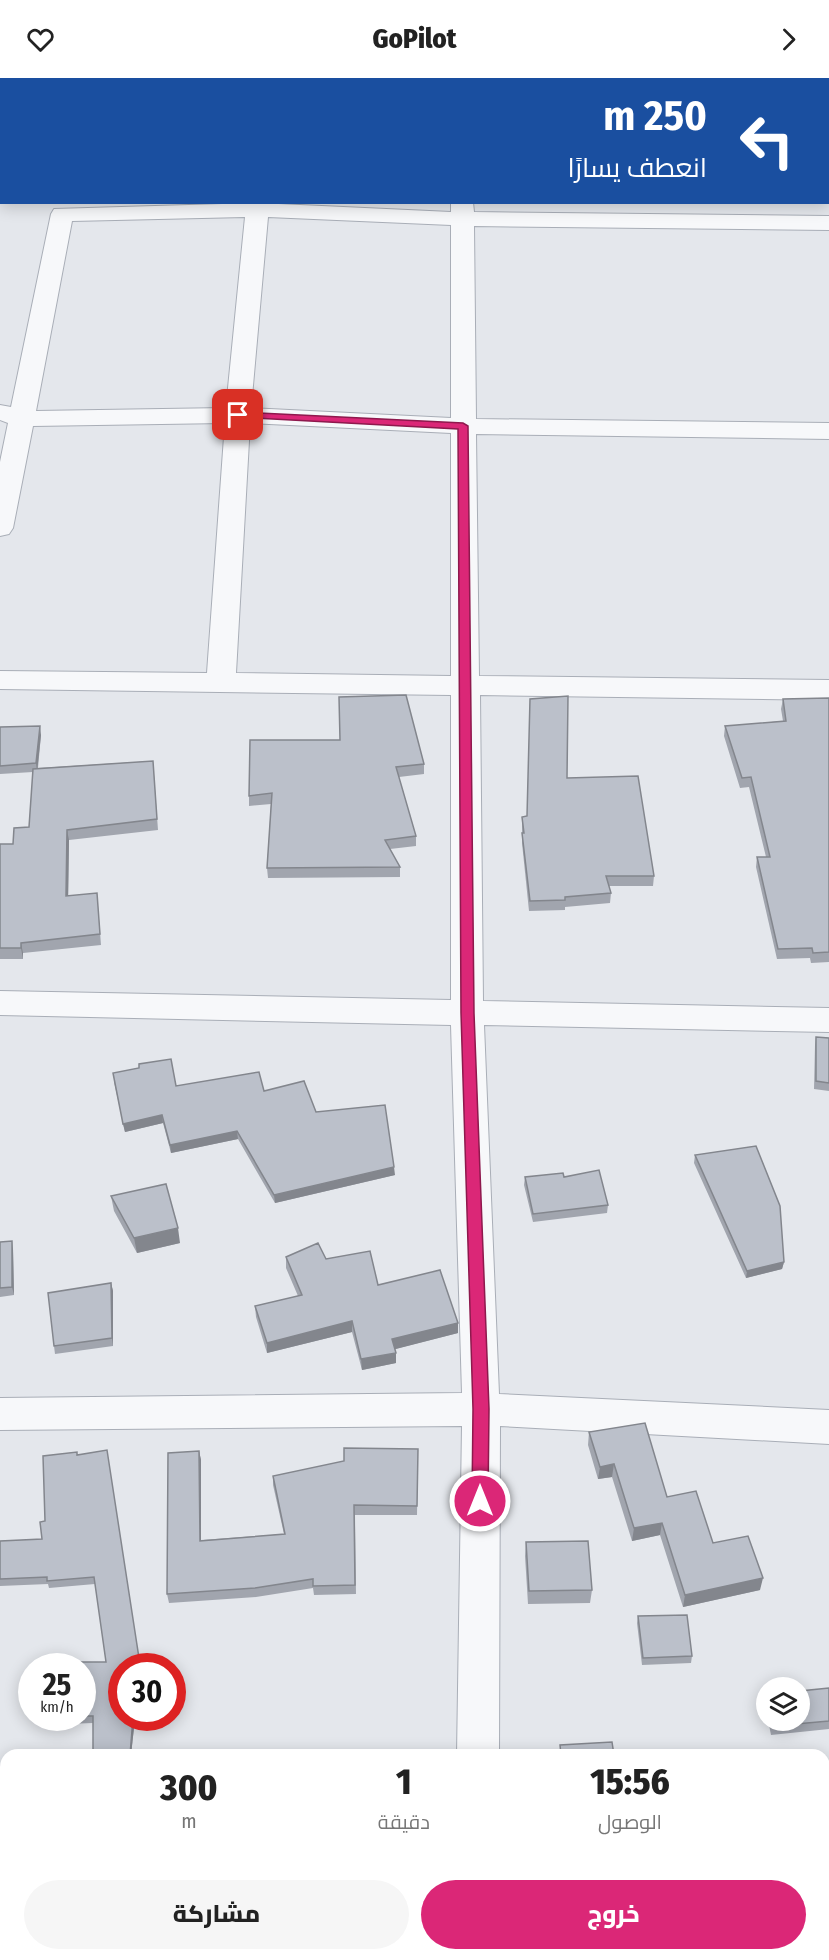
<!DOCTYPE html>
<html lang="ar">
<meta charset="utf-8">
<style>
body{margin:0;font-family:"Fira Sans Condensed",Cairo,sans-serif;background:#f6f6f6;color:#222;direction:rtl;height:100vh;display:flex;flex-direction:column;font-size:22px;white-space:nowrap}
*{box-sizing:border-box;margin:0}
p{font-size:20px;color:#767676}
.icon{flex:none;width:33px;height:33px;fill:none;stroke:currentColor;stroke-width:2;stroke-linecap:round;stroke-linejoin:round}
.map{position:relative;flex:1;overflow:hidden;direction:ltr}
.side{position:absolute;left:0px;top:1671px;width:830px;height:212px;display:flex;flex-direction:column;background:#fff;border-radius:18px 18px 0 0;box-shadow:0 3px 15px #0003;direction:rtl}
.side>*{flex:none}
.top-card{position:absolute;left:0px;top:0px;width:830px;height:126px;box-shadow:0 3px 15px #0003;direction:rtl;background:#1a4fa0;color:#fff;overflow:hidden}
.tools{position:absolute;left:756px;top:1599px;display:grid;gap:12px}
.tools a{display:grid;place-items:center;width:54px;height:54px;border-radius:50%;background:#fff;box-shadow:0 3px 15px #0003;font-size:30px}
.speed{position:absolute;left:18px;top:1575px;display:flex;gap:12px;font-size:30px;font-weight:700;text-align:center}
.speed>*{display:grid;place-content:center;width:78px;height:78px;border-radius:50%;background:#fff;box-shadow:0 3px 15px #0003;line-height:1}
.speed small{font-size:15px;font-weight:400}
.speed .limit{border:9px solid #d22;background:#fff;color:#111}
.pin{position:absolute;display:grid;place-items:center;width:51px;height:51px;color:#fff;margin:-26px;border-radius:12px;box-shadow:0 3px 9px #0006}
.me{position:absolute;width:66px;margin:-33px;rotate:0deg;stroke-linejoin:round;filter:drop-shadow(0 0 4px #0008)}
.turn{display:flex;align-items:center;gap:21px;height:126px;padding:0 24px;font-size:27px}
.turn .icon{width:78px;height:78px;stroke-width:2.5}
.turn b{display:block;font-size:42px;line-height:51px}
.eta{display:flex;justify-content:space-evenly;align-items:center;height:102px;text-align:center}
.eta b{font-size:36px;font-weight:800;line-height:42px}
.button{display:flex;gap:12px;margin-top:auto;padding:12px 24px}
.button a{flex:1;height:69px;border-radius:36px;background:#db2777;color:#fff;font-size:24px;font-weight:800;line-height:69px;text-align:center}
.button a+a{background:#f6f6f6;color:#222}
header{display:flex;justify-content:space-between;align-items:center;height:78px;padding:0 24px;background:#fff;font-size:27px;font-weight:800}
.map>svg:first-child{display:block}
</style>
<header><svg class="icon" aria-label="forward" viewBox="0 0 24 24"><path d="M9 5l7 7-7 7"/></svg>GoPilot<svg class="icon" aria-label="heart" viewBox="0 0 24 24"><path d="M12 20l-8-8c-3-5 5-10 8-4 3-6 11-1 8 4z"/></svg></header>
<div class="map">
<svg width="829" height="1882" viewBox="0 0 829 1882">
<rect width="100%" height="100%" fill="#e4e7ec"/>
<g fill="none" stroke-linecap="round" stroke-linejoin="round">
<g stroke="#a9aeb7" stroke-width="2">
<path id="minor" d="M454,0H476V2H454Z
M794,0H816V2H794Z
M451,124H473L474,134L829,138V152L474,148L476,341L829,345V361L476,356L479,598L829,602V622L480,617L483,923L829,930V954L484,947L499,1316L829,1332V1366L500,1348L499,1677H457L462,1348L0,1352V1320L462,1315L451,947L0,937V913L451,922V617L0,611V593L207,595L225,345L33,348L13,450L9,456L0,458V384L8,345L0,342V327L11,329L51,136L54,131L257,125L451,134ZM245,139L226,330L36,333L72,143ZM268,139L451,147V340L251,330ZM250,345L451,355V598L236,595Z
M454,1876H498V1882H454Z"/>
</g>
<use href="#minor" fill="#f7f8fa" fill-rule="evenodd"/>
</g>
<path fill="#a1a5ae" d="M829,620V884L811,885L810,880L777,881L756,789L757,779H766L749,709L740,710L724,658L725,648L783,643L781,631L783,621Z
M0,649L41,657L38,690L153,683L158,752L69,762L68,818L97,815L101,867L23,875V881H0V766H13L29,749L33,694L0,696Z
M250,662L424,686V696L399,699L416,758V768L390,771L400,789V799L268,800L267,790L271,726L249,728V718Z
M567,700L654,798L653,808H609L611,815L610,825L565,829V832L529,833L522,765V739L527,738Z
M816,959L829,960V1013L814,1011L815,967Z
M114,1004L264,1013L316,1034L395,1097L275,1125L238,1061L171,1075L163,1045L125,1054Z
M695,1077L784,1184L782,1191L746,1200L694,1085Z
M525,1099H564L608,1127L607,1135L533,1144L524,1107Z
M111,1118L180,1165L137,1175L114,1133Z
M0,1164L13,1171L14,1217L0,1219Z
M286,1179L326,1181L458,1245V1255L395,1271L396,1285L362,1292L352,1254L267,1275L256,1239L255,1228L298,1218L286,1190Z
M111,1205L113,1213V1268L55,1276L54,1268Z
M589,1354L667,1419L760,1512L683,1529L660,1457L632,1463L612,1399L598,1401L588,1367Z
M418,1371L417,1437H355L356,1516L314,1517L313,1510L256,1519L169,1525L167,1516L199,1373L201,1382V1462L284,1456L273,1407V1398Z
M78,1377L141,1587L131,1677H93V1645L66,1646L64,1640H82V1588L106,1584L95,1506L49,1510L48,1506L0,1508V1463L42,1461L45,1443Z
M526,1464L592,1512L590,1525L528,1526L525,1478Z
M638,1538L692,1578L691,1585L642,1587L637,1545Z
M829,1610V1651L771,1657L768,1642H800Z
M766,1617V1636L764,1625Z
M191,1876H227V1881L215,1882H192Z"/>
<path fill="#83868d" d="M40,648L41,657L37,694L36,685Z
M67,752L69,762L68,829L66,818Z
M21,865L23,875V881L21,870Z
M162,1037L163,1045L125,1054L123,1046Z
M237,1053L238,1061L171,1075L170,1067Z
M394,1089L395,1097L275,1125L274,1117Z
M178,1150L180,1165L137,1175L134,1160Z
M12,1163L13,1171L14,1217L12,1209Z
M784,1184L782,1191L746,1200L747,1193Z
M111,1205L113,1213V1268L112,1260Z
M352,1243V1254L267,1275V1265Z
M458,1245V1255L392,1272V1261Z
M396,1275V1285L362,1292L361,1281Z
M199,1373L201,1382V1472L200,1463Z
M614,1386L612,1399L598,1401L600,1389Z
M662,1445L660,1457L632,1463L634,1450Z
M763,1500L760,1512L683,1529L685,1517Z
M133,1640H135L131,1677H130Z"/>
<path fill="#bbc0ca" stroke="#83868d" stroke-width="1.5" d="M406,617L424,686L396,689L416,758L385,762L400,789L267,790L272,715L249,718L250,662H340L339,619Z
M568,618L567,700L638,698L654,798H606L611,815L565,819V822L530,823L522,755H524L522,739L527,738L530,621Z
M829,620V874L813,875L812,870L778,871L757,779H770L751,699L742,700L725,648L786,643L783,621Z
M40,648L36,685L0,688V649Z
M153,683L157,741L67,752L66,818L97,815L100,856L21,865V870H0V766H13L14,750L29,749L33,691Z
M816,959L829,960V1005L816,1003Z
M171,981L176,1008L259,994L264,1013L304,1003L316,1034L385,1027L394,1089L274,1117L237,1053L170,1067L162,1037L123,1046L113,995L139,990V986Z
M756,1068L780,1128L784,1184L747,1193L695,1077Z
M599,1092L608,1127L533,1136L525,1099L563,1095L564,1099Z
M166,1106L178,1150L134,1160L111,1118Z
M12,1163V1209L0,1210V1164Z
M318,1165L326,1181L370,1173L378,1207L440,1192L458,1245L392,1261L396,1275L361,1281L352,1243L267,1265L255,1228L302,1217L286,1179Z
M111,1205L112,1260L54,1268L48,1215Z
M645,1345L667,1419L696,1413L713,1465L748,1458L763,1500L685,1517L662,1445L634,1450L614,1386L600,1389L589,1354Z
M344,1370L418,1371L417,1428L354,1427L355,1507L313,1508V1501L255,1510L167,1516L168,1375L199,1373L200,1463L285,1456L273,1398L344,1383Z
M107,1372L139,1580V1588H122V1640H133L130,1677H93V1638H82V1588H68V1584H106L94,1499L47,1503V1499L0,1501V1463L42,1461L40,1444L45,1443L43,1378L77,1374V1377Z
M588,1463L592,1512L529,1513L526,1464Z
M687,1537L692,1578L643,1580L638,1538Z
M829,1610V1643L774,1648L772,1642H800V1613Z
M612,1664L614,1677H561L560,1667Z
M763,1675L764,1677H740Z
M191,1876H211L191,1879Z"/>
<path fill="#db2777" stroke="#8e194d" stroke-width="1.5" d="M238,334L463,345L468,348L474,935L489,1331L488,1423L486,1428L480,1430L475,1428L472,1423L473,1331L461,935L458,351L234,339L232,337Z"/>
</svg>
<div class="tools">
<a><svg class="icon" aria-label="layers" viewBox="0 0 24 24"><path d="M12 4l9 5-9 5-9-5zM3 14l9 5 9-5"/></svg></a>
</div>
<div class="speed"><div>25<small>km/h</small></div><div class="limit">30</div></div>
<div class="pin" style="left:238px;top:337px;background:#d93025"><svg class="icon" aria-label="arrive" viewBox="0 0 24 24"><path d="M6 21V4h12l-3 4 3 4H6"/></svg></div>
<svg class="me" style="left:480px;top:1423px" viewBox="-20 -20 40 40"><circle r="17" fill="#db2777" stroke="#fff" stroke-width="3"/><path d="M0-11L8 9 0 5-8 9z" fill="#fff"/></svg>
<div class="top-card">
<div class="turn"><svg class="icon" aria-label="left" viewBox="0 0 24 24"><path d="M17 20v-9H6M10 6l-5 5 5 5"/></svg><div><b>250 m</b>انعطف يسارًا</div></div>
</div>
<section class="side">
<div class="eta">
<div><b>15:56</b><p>الوصول</p></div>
<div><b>1</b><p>دقيقة</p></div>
<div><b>300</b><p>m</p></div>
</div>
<div class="button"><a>خروج</a><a>مشاركة</a></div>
</section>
</div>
